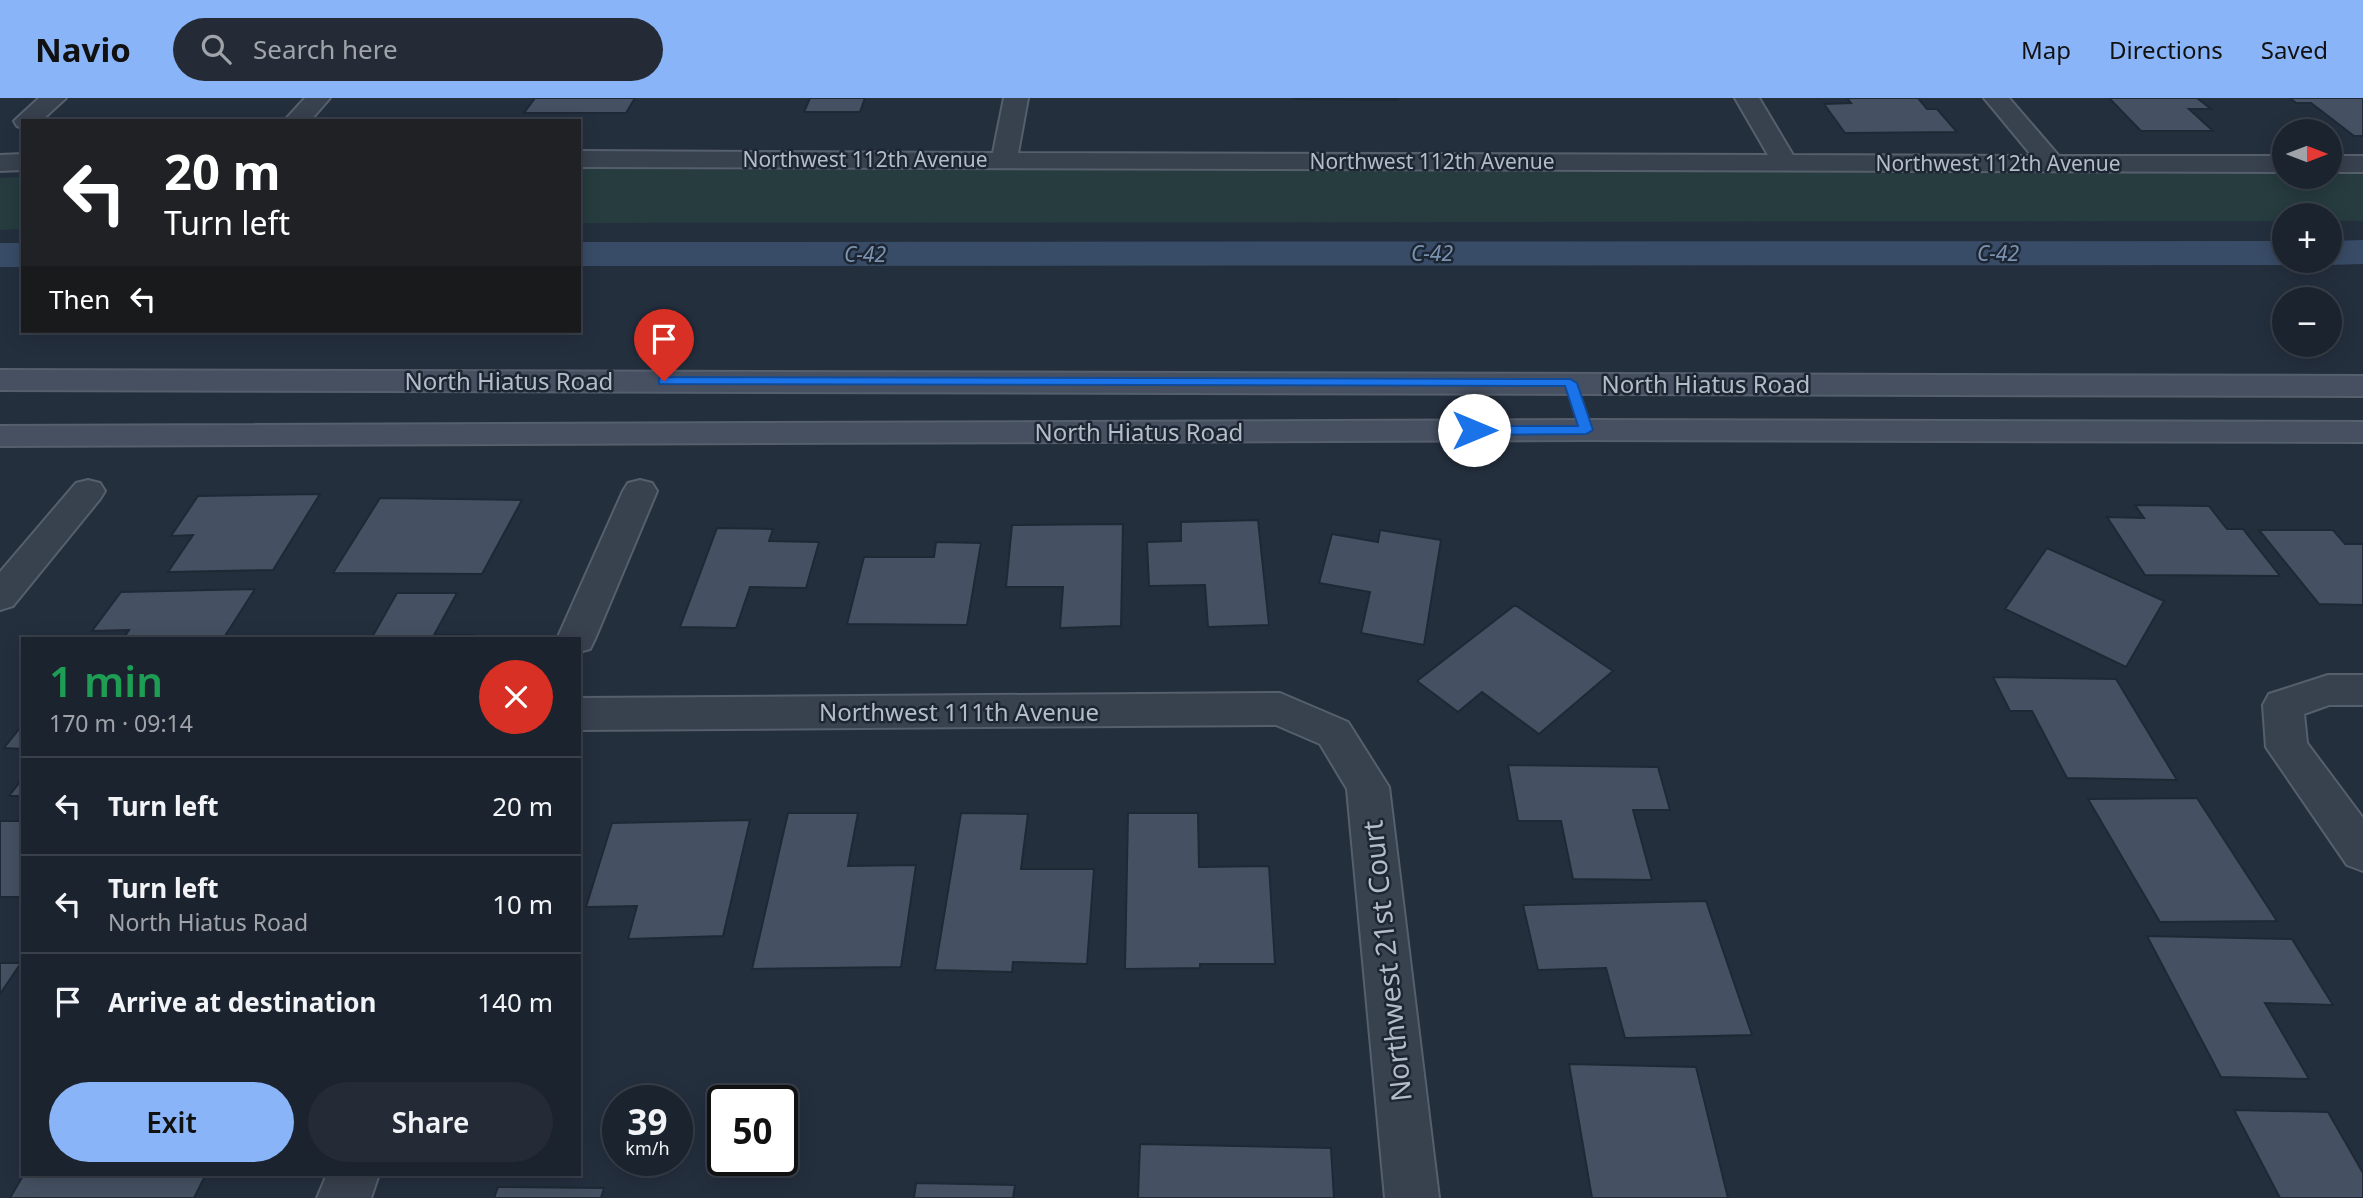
<!DOCTYPE html>
<meta charset="utf-8">
<style>
body{margin:0;font-family:"Noto Sans",sans-serif;background:#242b36;color:#f1f3f6;height:100vh;display:flex;flex-direction:column;font-size:26px;white-space:nowrap}
*{box-sizing:border-box;margin:0}
p{font-size:23px;color:#a0a4aa}
.icon{flex:none;width:38px;height:38px;fill:none;stroke:currentColor;stroke-width:2;stroke-linecap:round;stroke-linejoin:round}
.map{position:relative;flex:1;overflow:hidden}
.side{position:absolute;left:21px;top:539px;width:560px;height:539px;display:flex;flex-direction:column;background:#1b232e;border-radius:0px;box-shadow:0 4px 18px #0003,0 0 0 2px #39404a}
.side>*{flex:none}
.top-card{position:absolute;left:21px;top:21px;width:560px;height:214px;border-radius:0px;box-shadow:0 4px 18px #0003,0 0 0 2px #39404a;background:#202124;color:#fff;overflow:hidden}
.needle{width:46px;rotate:90deg}
.controls{position:absolute;left:2272px;top:21px;display:grid;gap:14px}
.controls a{display:grid;place-items:center;width:70px;height:70px;border-radius:50%;background:#1b232e;box-shadow:0 4px 18px #0003,0 0 0 2px #39404a;font-size:35px}
.speed{position:absolute;left:602px;top:987px;display:flex;gap:14px;font-size:35px;font-weight:700;text-align:center}
.speed>*{display:grid;place-content:center;width:91px;height:91px;border-radius:50%;background:#1b232e;box-shadow:0 4px 18px #0003,0 0 0 2px #39404a;line-height:1}
.speed small{font-size:18px;font-weight:400}
.speed .limit{border:4px solid #111;border-radius:10px;background:#fff;color:#111}
.pin{position:absolute;display:grid;place-items:center;width:60px;height:60px;color:#fff;margin:-72px -30px;border-radius:50% 50% 50% 0;rotate:-45deg;box-shadow:0 0 7px #0007}
.pin .icon{rotate:45deg}
.me{position:absolute;width:77px;margin:-38px;rotate:90deg;stroke-linejoin:round;filter:drop-shadow(0 0 5px #0008)}
.turn{display:flex;align-items:center;gap:24px;height:147px;padding:0 28px;font-size:32px}
.turn .icon{width:91px;height:91px;stroke-width:2.5}
.turn b{display:block;font-size:49px;line-height:60px}
.then{display:flex;align-items:center;height:66px;padding:0 28px;background:#0003;gap:14px;font-size:26px}
.round{display:grid;place-items:center;flex:none;width:74px;height:74px;border-radius:37px;background:#242b36}
.summary{display:flex;align-items:center;justify-content:space-between;height:119px;padding:0 28px}
h1{font-size:42px;font-weight:600;line-height:52px;color:#1e9e55}
.action{display:flex;gap:14px;margin-top:auto;padding:14px 28px}
.action a{flex:1;height:80px;border-radius:42px;background:#8ab4f8;color:#111;font-size:28px;font-weight:600;line-height:80px;text-align:center}
.action a+a{background:#242b36;color:#f1f3f6}
ul{padding:0;list-style:none}
li{display:flex;align-items:center;gap:21px;height:98px;padding:0 28px;border-top:2px solid #39404a}
li div{flex:1}
li b{display:block;font-size:26px}
li em{font-style:normal}
header{display:flex;align-items:center;gap:42px;box-sizing:border-box;height:98px;padding:0 35px;background:#8ab4f8;color:#111}
header strong{font-size:33px}
nav{display:flex;gap:38px;margin-inline-start:auto;font-size:24px}
.search{width:490px;height:63px;background:#242b36;display:flex;align-items:center;gap:18px;box-sizing:border-box;padding:0 24px;border-radius:38px;color:#a0a4aa;font-size:26px}
.map>svg:first-child{display:block}
</style>
<header>
<strong>Navio</strong>
<div class="search"><svg class="icon" aria-label="search" viewBox="0 0 24 24"><circle cx="10" cy="10" r="6"/><path d="M15 15l6 6"/></svg>Search here</div>
<nav><a>Map</a><a>Directions</a><a>Saved</a></nav>
</header>
<div class="map">
<svg width="2363" height="1100" viewBox="0 0 2363 1100">
<rect width="100%" height="100%" fill="#242f3e"/>
<path fill="#263c3f" d="M579,71L2284,75V79L2363,75V123H2329V117H2284V123L579,125Z
M23,79V131L0,132V80Z"/>
<g fill="none" stroke-linecap="round" stroke-linejoin="round">
<path fill="#394c67" fill-rule="evenodd" d="M2363,142V166L2329,167L2315,163H2329V143Z
M2284,143V163H2298L2284,167L579,168V144Z
M0,145H23V169H0Z"/>
</g>
<path fill="#455162" stroke="#1f2835" stroke-width="2" d="M535,0H635L626,15H524Z
M810,0H865L860,14H804Z
M1294,0H1397L1398,2L1294,1Z
M1847,0H1918L1927,11H1937L1957,34L1845,35L1824,6L1851,5Z
M2109,0H2197L2211,11H2189L2213,33H2141Z
M2290,0H2363V38H2354L2311,5H2296Z
M320,396L273,472L168,474L193,437L171,438L198,398Z
M380,400L522,402L482,476L333,475Z
M2135,407L2209,408L2227,431H2243L2280,478L2145,477L2107,419L2144,420Z
M1258,422L1269,527L1208,529L1205,487L1149,488L1147,444L1181,443V424Z
M1123,426L1121,528L1060,530L1063,489H1006L1012,427Z
M717,430L773,431L769,443L819,444L806,490L750,489L736,530L680,529Z
M1380,432L1441,442L1424,547L1361,535L1370,494L1319,485L1332,436L1378,444Z
M2259,432H2333L2345,446H2363V507L2319,506Z
M936,444L981,445L967,527L847,526L864,459H934Z
M2047,450L2164,503L2126,569L2005,511Z
M255,491L223,541H123L129,532L92,533L121,494Z
M397,495H457L434,537H474L472,541H371Z
M1515,507L1613,573L1539,636L1482,594L1458,614L1417,583Z
M1993,579L2116,581L2177,682L2067,680L2032,613H2010Z
M23,626V651L4,650Z
M1508,667L1658,669L1670,712H1633L1652,782L1573,781L1561,723H1518Z
M23,680V698H9Z
M2197,700L2277,823L2160,824L2088,701Z
M788,715H858L848,768L916,767L901,869L752,871Z
M961,715L1028,716L1021,771H1094L1087,866L1013,864L1012,874L935,872Z
M1128,715H1198L1199,769L1269,768L1275,866H1200V870L1125,871Z
M750,722L723,838L628,841L637,808L586,809L612,725Z
M0,723H23L21,799H0Z
M1706,803L1752,937L1625,940L1606,870L1538,872L1523,807Z
M2147,838L2292,841L2333,907L2265,905L2309,981L2221,979Z
M0,865H21L0,896Z
M1569,966L1696,969L1728,1100H1592Z
M2234,1012L2328,1014L2363,1075V1100H2280Z
M1140,1046L1331,1050L1334,1100H1138Z
M24,1076H206L194,1100H10Z
M916,1085L1015,1087L1013,1100H914Z
M498,1089L604,1090L601,1100H494Z"/>
<g fill="none" stroke-linecap="round" stroke-linejoin="round">
<g stroke="#565f6c" stroke-width="4">
<path id="street" d="M39,0H66L41,23H23V30L17,28L14,23Z
M305,0H330L310,23H284Z
M1004,0H1028L1018,55L1768,57L1735,0H1759L1793,57L2032,58L1984,0H2009L2059,58H2284V74L579,69V53L993,55Z
M23,56V72L0,73V57Z
M2329,58H2363V74H2329Z
M88,382L100,385L105,393L100,401L13,508L0,512V474L76,385Z
M640,382L652,385L657,393L595,541L590,551L579,554V541H557L623,393L628,385Z
M2328,577H2363V607H2329L2304,616L2307,645L2363,720V773L2347,767L2266,649L2263,607L2269,596Z
M1280,595L1348,624L1389,689L1439,1100H1385L1347,691L1320,646L1276,627L579,632V600Z
M327,1076H379L371,1100H317Z"/>
</g>
<g stroke="#565f6c" stroke-width="4">
<path id="secondary" d="M0,272L2363,278V298L0,292Z
M1586,322L2363,324V344L1586,342L0,348V328Z"/>
</g>
<use href="#street" fill="#38414e" fill-rule="evenodd"/>
<use href="#secondary" fill="#465061" fill-rule="evenodd"/>
</g>
<path fill="#1a73e8" stroke="#114b97" stroke-width="2" d="M664,279L1570,281L1577,285L1593,332L1586,336L1474,337L1468,332L1474,328H1578L1565,288L659,286V280Z"/>
<g text-anchor="middle" dominant-baseline="central" stroke-width="5" stroke-linejoin="round" paint-order="stroke">
<g font-size="21" fill="#b4bcc9" stroke="#1d2633">
<text x="865" y="61">Northwest 112th Avenue</text>
<text x="1432" y="63">Northwest 112th Avenue</text>
<text x="1998" y="65">Northwest 112th Avenue</text>
</g>
<g font-size="21" font-style="italic" fill="#7c92b1" stroke="#1d2633">
<text x="1432" y="155">C-42</text>
<text x="1998" y="155">C-42</text>
<text x="865" y="156">C-42</text>
</g>
<g font-size="24" fill="#b4bcc9" stroke="#1d2633">
<text x="509" y="282">North Hiatus Road</text>
<text x="1706" y="285">North Hiatus Road</text>
<text x="1139" y="333">North Hiatus Road</text>
<text x="959" y="613">Northwest 111th Avenue</text>
</g>
<g font-size="28" fill="#b4bcc9" stroke="#1d2633">
<text transform="translate(1386 863) rotate(-96)">Northwest 21st Court</text>
</g>
</g>
</svg>
<div class="controls">
<a><svg class="needle" viewBox="-14 -14 28 28"><path d="M0-13l5 13h-10z" fill="#e53935"/><path d="M0 13l5-13h-10z" fill="#a0a4aa"/></svg></a>
<a>+</a>
<a>−</a>
</div>
<div class="speed"><div>39<small>km/h</small></div><div class="limit">50</div></div>
<div class="pin" style="left:664px;top:283px;background:#d93025"><svg class="icon" aria-label="arrive" viewBox="0 0 24 24"><path d="M6 21V4h12l-3 4 3 4H6"/></svg></div>
<svg class="me" style="left:1474px;top:332px" viewBox="-20 -20 40 40"><circle r="19" fill="#fff"/><path d="M0-13L10 11 0 6-10 11z" fill="#1a73e8"/></svg>
<div class="top-card">
<div class="turn"><svg class="icon" aria-label="left" viewBox="0 0 24 24"><path d="M17 20v-9H6M10 6l-5 5 5 5"/></svg><div><b>20 m</b>Turn left</div></div>
<div class="then">Then<svg class="icon" aria-label="left" viewBox="0 0 24 24"><path d="M17 20v-9H6M10 6l-5 5 5 5"/></svg></div>
</div>
<section class="side">
<div class="summary"><div><h1>1 min</h1><p>170 m · 09:14</p></div><a class="round" style="background:#d93025;color:#fff"><svg class="icon" aria-label="close" viewBox="0 0 24 24"><path d="M6 6l12 12M18 6L6 18"/></svg></a></div>
<ul>
<li><svg class="icon" aria-label="left" viewBox="0 0 24 24"><path d="M17 20v-9H6M10 6l-5 5 5 5"/></svg><div><b>Turn left</b></div><em>20 m</em></li>
<li><svg class="icon" aria-label="left" viewBox="0 0 24 24"><path d="M17 20v-9H6M10 6l-5 5 5 5"/></svg><div><b>Turn left</b><p>North Hiatus Road</p></div><em>10 m</em></li>
<li><svg class="icon" aria-label="arrive" viewBox="0 0 24 24"><path d="M6 21V4h12l-3 4 3 4H6"/></svg><div><b>Arrive at destination</b></div><em>140 m</em></li>
</ul>
<div class="action"><a>Exit</a><a>Share</a></div>
</section>
</div>
